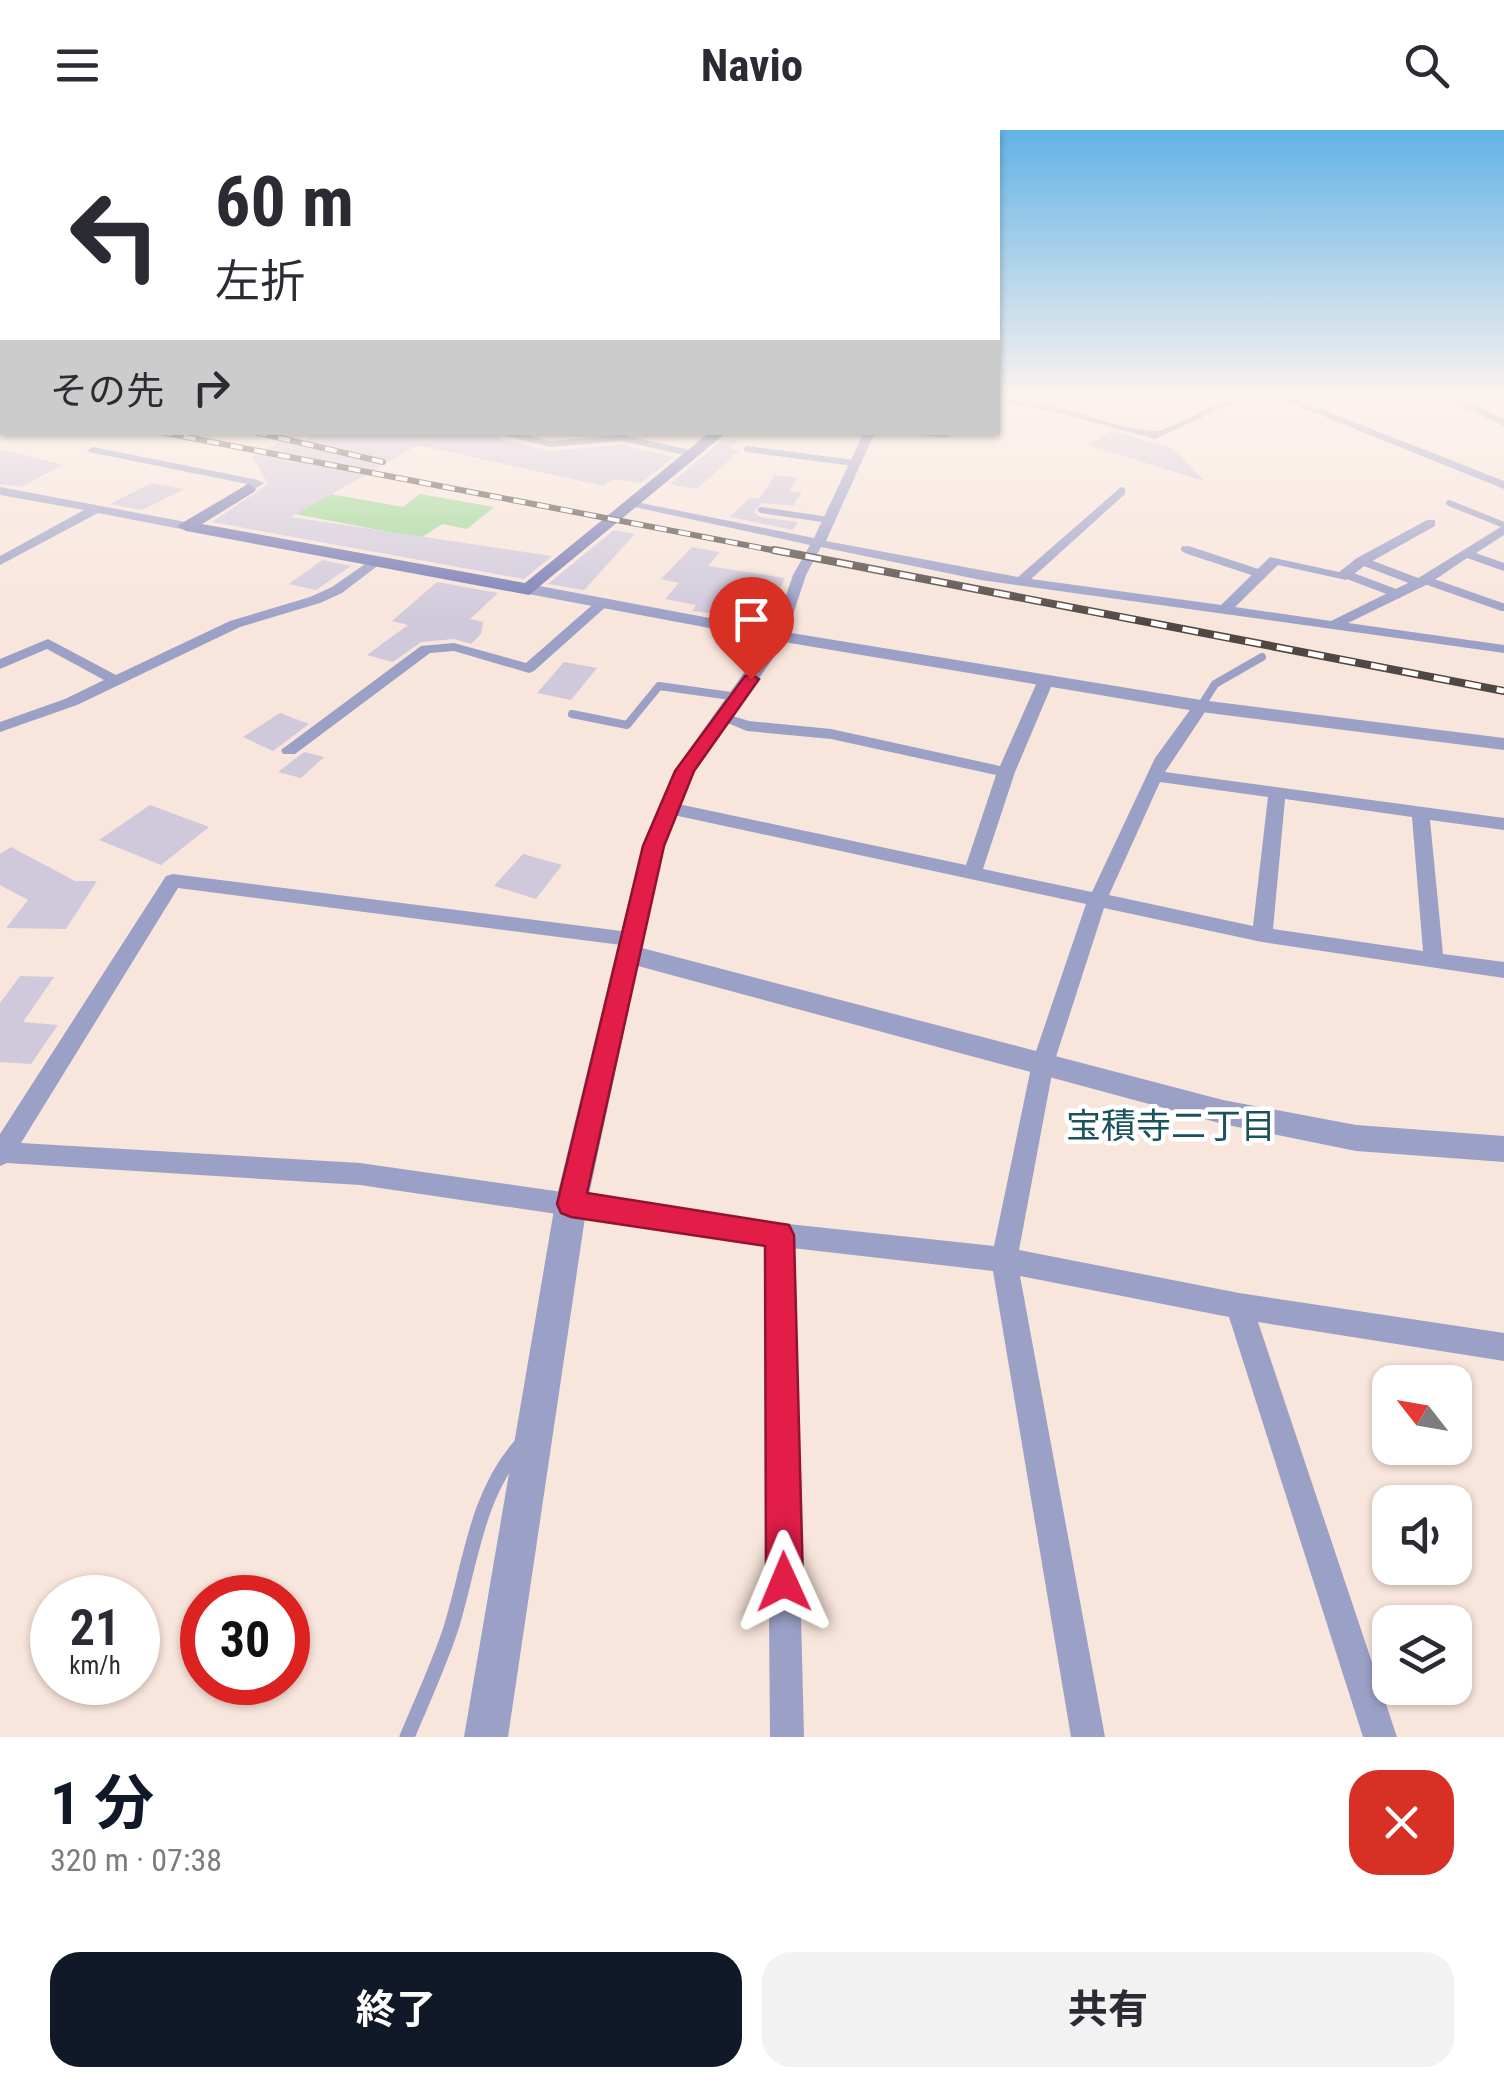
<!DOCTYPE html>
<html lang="ja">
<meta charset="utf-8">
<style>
body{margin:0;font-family:"Roboto Condensed","Noto Sans JP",sans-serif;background:#f2f2f3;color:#2b2b33;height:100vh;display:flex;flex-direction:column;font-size:38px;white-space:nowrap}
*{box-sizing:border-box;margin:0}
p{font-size:32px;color:#7c7c81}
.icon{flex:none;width:55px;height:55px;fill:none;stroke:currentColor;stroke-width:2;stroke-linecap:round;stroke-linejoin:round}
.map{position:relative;height:1607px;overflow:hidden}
.details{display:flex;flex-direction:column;background:#fff;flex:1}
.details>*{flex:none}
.guide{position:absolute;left:0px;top:0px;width:1000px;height:305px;box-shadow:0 2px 8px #0004;background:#fff;color:#2b2b33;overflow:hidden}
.needle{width:65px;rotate:301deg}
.controls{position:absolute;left:1372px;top:1235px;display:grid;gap:20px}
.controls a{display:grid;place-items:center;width:100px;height:100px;border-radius:20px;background:#fff;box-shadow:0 2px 8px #0004;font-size:50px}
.speed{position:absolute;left:30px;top:1445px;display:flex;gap:20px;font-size:50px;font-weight:700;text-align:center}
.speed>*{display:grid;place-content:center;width:130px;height:130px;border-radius:50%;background:#fff;box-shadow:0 2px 8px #0004;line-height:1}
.speed small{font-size:25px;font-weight:400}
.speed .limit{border:15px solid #d22;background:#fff;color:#111}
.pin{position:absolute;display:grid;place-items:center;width:85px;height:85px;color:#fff;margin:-102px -42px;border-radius:50% 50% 50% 0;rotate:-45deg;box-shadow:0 0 10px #0007}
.pin .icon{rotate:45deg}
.me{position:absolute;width:110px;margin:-55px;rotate:359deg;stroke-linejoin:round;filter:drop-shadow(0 0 8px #0008)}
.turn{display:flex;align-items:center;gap:35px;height:210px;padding:0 50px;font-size:45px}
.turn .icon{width:130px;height:130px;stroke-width:2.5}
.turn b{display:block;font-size:70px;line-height:85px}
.then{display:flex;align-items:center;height:95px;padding:0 50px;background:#0003;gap:20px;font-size:38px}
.round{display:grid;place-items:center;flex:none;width:105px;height:105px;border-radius:30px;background:#f2f2f3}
.headline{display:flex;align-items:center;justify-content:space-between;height:170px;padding:0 50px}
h1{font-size:60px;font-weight:700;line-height:75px;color:#111827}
.cta{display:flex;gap:20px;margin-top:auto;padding:20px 50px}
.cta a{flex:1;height:115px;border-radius:30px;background:#111827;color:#fff;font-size:40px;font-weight:700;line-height:115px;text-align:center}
.cta a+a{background:#f2f2f3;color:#2b2b33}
header{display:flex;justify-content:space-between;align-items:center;height:130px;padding:0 50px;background:#fff;font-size:45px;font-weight:700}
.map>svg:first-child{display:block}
</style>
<header><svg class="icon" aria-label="menu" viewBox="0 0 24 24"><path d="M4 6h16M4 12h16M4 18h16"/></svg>Navio<svg class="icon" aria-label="search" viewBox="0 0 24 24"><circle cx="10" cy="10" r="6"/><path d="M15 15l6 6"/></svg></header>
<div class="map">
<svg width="1504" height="1607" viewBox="0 0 1504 1607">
<rect width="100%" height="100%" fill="#f8e5db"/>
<path fill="#9bd893" d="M286,356L403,377L420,364L494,377L467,399L442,394L421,408L253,376Z"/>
<path fill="#d0c9db" d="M1112,301L1172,318L1204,351L1088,315Z
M320,302H496L501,309L549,321L622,315L674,327L641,353L614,349L604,356L418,315L291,387L552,426L524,449L212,392L268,354L252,326L281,311L297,314Z
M724,309L737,311L730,318L740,320L697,359L670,354Z
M0,319L63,335L21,357L0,354Z
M775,345L797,348L789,361L802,363L793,375L808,377L761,373L754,382L760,387L798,392L793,400L730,387L750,367L759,369Z
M151,353L184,359L142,380L110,374Z
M614,400L635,404L584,460L548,454Z
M692,417L720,422L708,436L785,448L765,489L692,481L696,475L665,469L679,453L661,449Z
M322,430L351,436L316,460L289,454Z
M437,452L498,463L470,489L483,492L481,504L471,514L454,509L421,512L393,532L367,525L408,495L392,491Z
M564,532L597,538L571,570L537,563Z
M280,583L309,594L273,621L243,607Z
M304,622L324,627L301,648L278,642Z
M150,675L209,697L161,735L99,710Z
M11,717L75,751H97L66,799L6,798L28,770L0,755V724Z
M523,724L562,735L536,769L494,756Z
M20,846L54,847L23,892L58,895L31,934L0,932V873Z"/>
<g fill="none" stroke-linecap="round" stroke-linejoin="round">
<path stroke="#9ba0c7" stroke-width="6" d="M503,302L550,314L622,308L694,324
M921,302L946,305
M747,319L854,333
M1449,373L1504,395
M761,380L829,390
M1184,419L1196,423"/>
<path stroke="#9ba0c7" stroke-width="8" d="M1188,420L1261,444
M1362,431L1420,453
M1345,444L1398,464
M1425,450L1502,477
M1201,576L1215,554L1262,527
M572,584L627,595L659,556L738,567"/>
<path stroke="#9ba0c7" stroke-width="15" d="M407,1607C422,1571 439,1535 451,1498C470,1437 476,1365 520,1316"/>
<path fill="#9ba0c7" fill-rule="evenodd" d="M998,268C1051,268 1098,295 1150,301C1172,304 1213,268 1244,268L1155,309L1052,281L998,272Z
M1278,268H1293L1504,351V359Z
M1444,268H1458L1504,289V296Z
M864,302H875L826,411L1018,447L1121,357L1125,358V364L1031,449L1221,475L1270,427L1339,442L1357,428L1427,390H1435V396L1367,434L1346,450L1278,435L1235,477L1331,491L1420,447L1504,395V405L1476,423L1504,433V441L1467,428L1430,453L1348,493L1504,515V523L981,450L821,417L806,445L786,506L779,510L772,506L793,445L810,415L625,375L631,371L814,408Z
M93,317L258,350L264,353L248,363L242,359L247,354L89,322L87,320Z
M0,357L186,392L192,396L186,400L98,383L0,435V426L84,380L0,365Z
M375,427L382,431L380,434L342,463L320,473L240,497L77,575L0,602V592L65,569L104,550L47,519L0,539V529L48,509L116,545L230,491L310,467L332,457Z
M598,470L610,473L534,541L529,543L454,521L430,523L295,624H283L281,620L421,516L454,513L526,533Z
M1046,545L1054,550L1015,642L983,739L1092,762L1155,628L1195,573L1201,571L1209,576L1165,642L1504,688V700L1430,690L1443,824L1504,832V848L1262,812L1104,778L1054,933L1019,1120L1239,1163L1504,1203V1231L1258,1192L1397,1607H1363L1229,1187L1020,1146L1105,1607H1071L993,1141L792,1118L804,1607H770L766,1115L360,1055L7,1033L0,1036V1004L166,746L173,744L629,802L639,809L629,816L178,758L21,1013L360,1033L779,1093L994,1116L1032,933L1086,774L669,684L660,678L669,672L966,735L996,645L831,609L747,601L715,588L723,583L749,591L831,599L1000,636L1038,550ZM1160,652L1268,667L1253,796L1109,765ZM1285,669L1412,687L1423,821L1273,799Z"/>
<path fill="#9ba0c7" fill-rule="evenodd" d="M529,454L779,501L1201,570L1504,608V620L1201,582L784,512L695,641L664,716L642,818L1223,970L1356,995L1504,1006V1032L1356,1021L1223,994L638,836L587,1074L508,1607H464L555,1074L642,716L674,641L768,509L523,463L520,459Z"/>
<path fill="#767cb4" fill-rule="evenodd" d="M710,302H727L529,465L186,401L177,396L248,354L256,359L254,362L202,394L525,453Z"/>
<g stroke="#504742" stroke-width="6">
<path id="rail-far1" d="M160,302L787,423
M255,302L383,332"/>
</g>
<g stroke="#504742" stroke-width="8">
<path id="rail" d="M774,420L1504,561"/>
</g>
<use href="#rail-far1" stroke="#fff" stroke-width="4" stroke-dasharray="12" stroke-linecap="butt"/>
<use href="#rail" stroke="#fff" stroke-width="5" stroke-dasharray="16" stroke-linecap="butt"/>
</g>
<linearGradient id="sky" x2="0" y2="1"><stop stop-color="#62b3e6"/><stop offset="0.54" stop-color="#fcf3ef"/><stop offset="1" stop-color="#fcf3ef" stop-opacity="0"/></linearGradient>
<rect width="1504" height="493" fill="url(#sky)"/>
<path fill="#e11d48" stroke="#92132f" stroke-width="2.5" d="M751,544L759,549L694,641L664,716L587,1063L789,1095L794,1105L803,1452L797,1465L784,1471L772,1465L766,1452L765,1116L571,1087L561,1083L557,1074L643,716L675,641L745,546Z"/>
<g text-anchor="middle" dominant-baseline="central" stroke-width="9" stroke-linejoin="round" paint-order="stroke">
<g font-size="35" fill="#1a525e" stroke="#fff">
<text x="1171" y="996">宝積寺二丁目</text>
</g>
</g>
</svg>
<div class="controls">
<a><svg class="needle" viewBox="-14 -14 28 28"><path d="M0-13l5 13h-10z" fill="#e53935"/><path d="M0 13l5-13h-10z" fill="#7c7c81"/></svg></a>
<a><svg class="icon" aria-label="sound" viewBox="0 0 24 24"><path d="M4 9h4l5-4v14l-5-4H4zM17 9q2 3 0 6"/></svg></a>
<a><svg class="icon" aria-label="layers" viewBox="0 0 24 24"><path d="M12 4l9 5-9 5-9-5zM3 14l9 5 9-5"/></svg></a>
</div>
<div class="speed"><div>21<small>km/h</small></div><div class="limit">30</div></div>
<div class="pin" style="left:751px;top:549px;background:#d93025"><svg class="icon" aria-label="arrive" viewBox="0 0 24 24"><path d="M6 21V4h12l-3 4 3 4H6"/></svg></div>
<svg class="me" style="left:784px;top:1452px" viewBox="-20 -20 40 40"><path d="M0-17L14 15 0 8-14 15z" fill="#e11d48" stroke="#fff" stroke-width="4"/></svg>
<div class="guide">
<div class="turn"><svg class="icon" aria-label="left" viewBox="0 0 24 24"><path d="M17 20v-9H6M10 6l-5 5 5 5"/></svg><div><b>60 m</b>左折</div></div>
<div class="then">その先<svg class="icon" aria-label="right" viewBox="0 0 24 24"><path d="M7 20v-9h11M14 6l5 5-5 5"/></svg></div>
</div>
</div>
<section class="details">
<div class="headline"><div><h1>1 分</h1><p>320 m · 07:38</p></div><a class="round" style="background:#d93025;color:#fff"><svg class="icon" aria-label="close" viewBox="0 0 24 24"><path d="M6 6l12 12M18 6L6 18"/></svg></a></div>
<div class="cta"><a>終了</a><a>共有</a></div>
</section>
